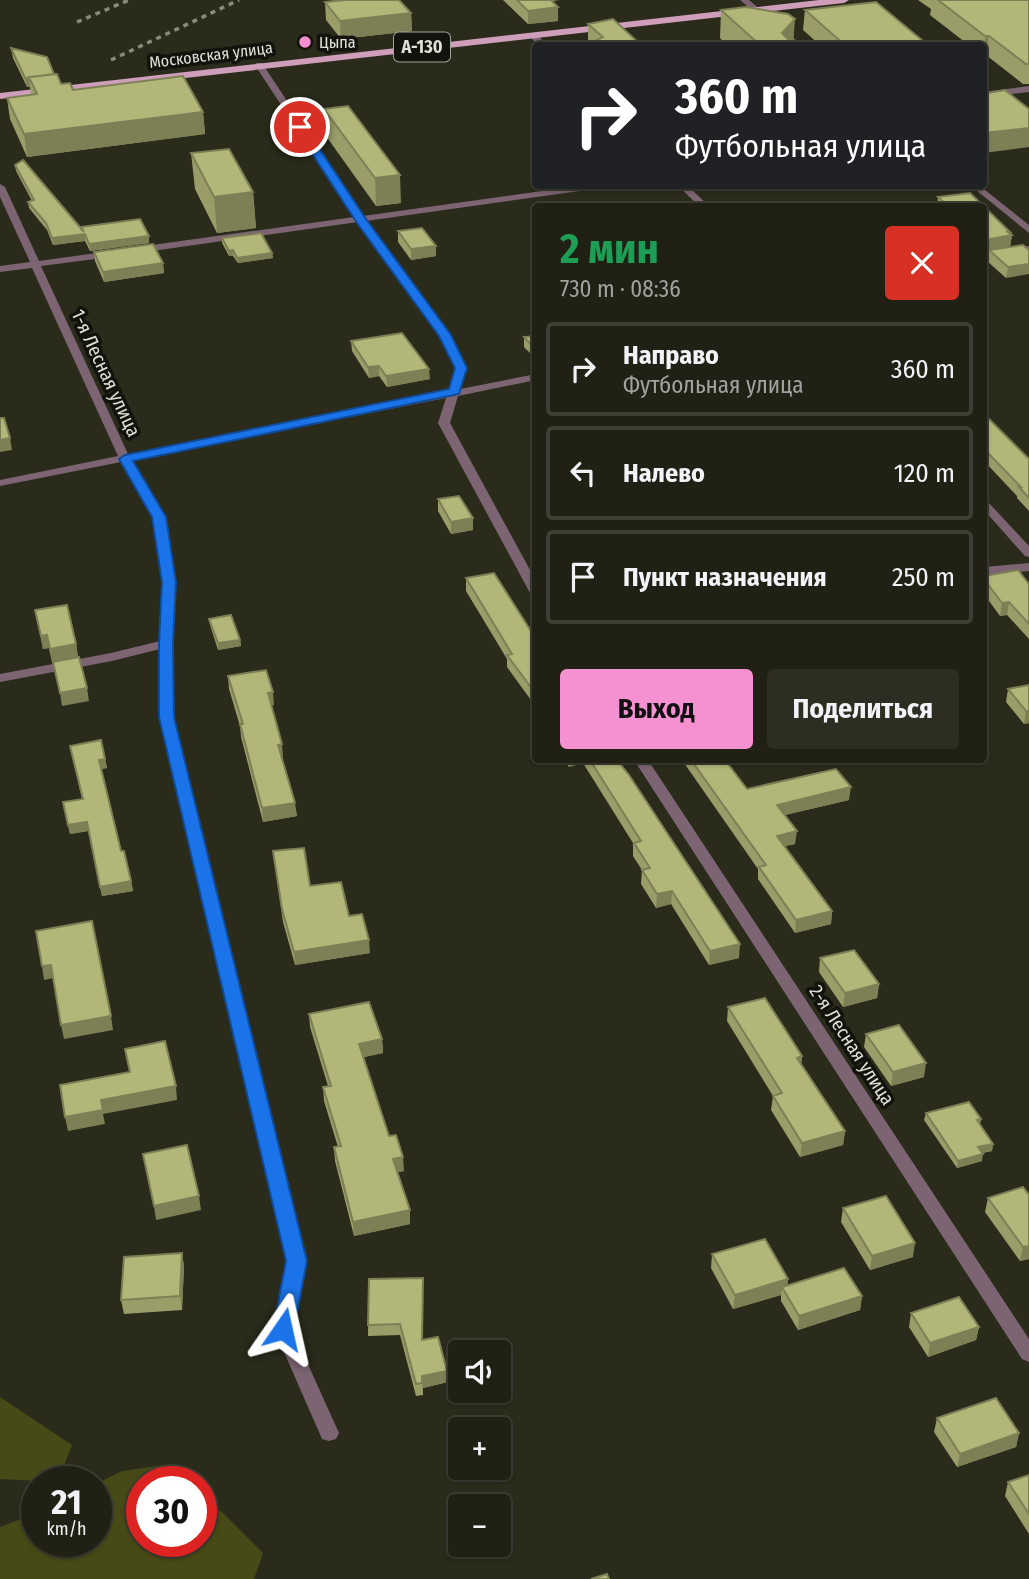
<!DOCTYPE html>
<html lang="ru">
<meta charset="utf-8">
<style>
body{margin:0;font-family:"Fira Sans Condensed",sans-serif;background:#2d2d22;color:#f1f3f6;height:100vh;display:flex;flex-direction:column;font-size:26px;white-space:nowrap}
*{box-sizing:border-box;margin:0}
p{font-size:23px;color:#a2a3a0}
.icon{flex:none;width:38px;height:38px;fill:none;stroke:currentColor;stroke-width:2;stroke-linecap:round;stroke-linejoin:round}
.map{position:relative;flex:1;overflow:hidden}
.side{position:absolute;left:532px;top:203px;width:455px;height:560px;display:flex;flex-direction:column;background:#202014;border-radius:7px;box-shadow:0 2px 5px #0004,0 0 0 2px #3d3e34}
.side>*{flex:none}
.guide{position:absolute;left:532px;top:42px;width:455px;height:147px;border-radius:7px;box-shadow:0 2px 5px #0004,0 0 0 2px #3d3e34;background:#202124;color:#fff;overflow:hidden}
.buttons{position:absolute;left:448px;top:1340px;display:grid;gap:14px}
.buttons a{display:grid;place-items:center;width:63px;height:63px;border-radius:7px;background:#202014;box-shadow:0 2px 5px #0004,0 0 0 2px #3d3e34;font-size:35px}
.speed{position:absolute;left:21px;top:1466px;display:flex;gap:14px;font-size:35px;font-weight:700;text-align:center}
.speed>*{display:grid;place-content:center;width:91px;height:91px;border-radius:50%;background:#202014;box-shadow:0 2px 5px #0004,0 0 0 2px #3d3e34;line-height:1}
.speed small{font-size:18px;font-weight:400}
.speed .limit{border:10px solid #d22;background:#fff;color:#111}
.pin{position:absolute;display:grid;place-items:center;width:60px;height:60px;color:#fff;margin:-30px;border:4px solid #fff;border-radius:50%;box-shadow:0 2px 7px #0007}
.me{position:absolute;width:77px;margin:-38px;rotate:11deg;stroke-linejoin:round;filter:drop-shadow(0 0 5px #0008)}
.turn{display:flex;align-items:center;gap:24px;height:147px;padding:0 28px;font-size:32px}
.turn .icon{width:91px;height:91px;stroke-width:2.5}
.turn b{display:block;font-size:49px;line-height:60px}
.round{display:grid;place-items:center;flex:none;width:74px;height:74px;border-radius:7px;background:#2d2d22}
.summary{display:flex;align-items:center;justify-content:space-between;height:119px;padding:0 28px}
h1{font-size:42px;font-weight:700;line-height:52px;color:#1e9e55}
.cta{display:flex;gap:14px;margin-top:auto;padding:14px 28px}
.cta a{flex:1;height:80px;border-radius:7px;background:#f590d1;color:#111;font-size:28px;font-weight:700;line-height:80px;text-align:center}
.cta a+a{background:#2d2d22;color:#f1f3f6}
ul{padding:0;list-style:none}
li{display:flex;align-items:center;gap:21px;height:94px;margin:0 14px 10px;padding:0 14px;border:4px solid #3d3e34;border-radius:7px}
li div{flex:1}
li b{display:block;font-size:26px}
li em{font-style:normal}
.map>svg:first-child{display:block}
</style>
<div class="map">
<svg width="1029" height="1579" viewBox="0 0 1029 1579">
<rect width="100%" height="100%" fill="#2a2b1b"/>
<path fill="#474916" d="M0,1397L72,1445L58,1482L0,1479Z
M157,1466L180,1482H142V1542H201V1498L223,1513L263,1553L254,1579H0V1527L37,1513V1542H96V1484L122,1471Z"/>
<g fill="none" stroke-linecap="round" stroke-linejoin="round">
<path fill="#7c6472" fill-rule="evenodd" d="M740,0H749L803,46H794Z
M531,34H537L547,46H538L530,36Z
M256,63H262L363,216L578,186H599L594,189L366,221L450,335L466,368L460,389L536,374V380L458,396L450,423L536,581V597L530,593L438,423L446,398L131,460L165,518L175,582L172,643L174,717L305,1261L292,1329L339,1433L336,1439L329,1441L322,1439L274,1329L287,1261L160,717V649L112,661L0,682V674L111,653L160,641L163,582L153,518L121,462L0,486V480L118,456L32,268L0,272V266L30,262L0,197V184L5,187L39,261L111,251L116,254L111,257L41,266L128,454L448,391L456,368L440,335L358,222L138,253L133,250L138,247L354,217L255,65Z
M1029,86V92L984,97V92Z
M678,186H688L709,206H699Z
M971,186H980L1029,225V233Z
M1029,246V252L984,259V253Z
M984,500L988,502L1029,546V557L1025,556L984,510Z
M1029,563V571L984,575V567Z
M634,760H648L1029,1339V1362L1022,1359Z"/>
<path fill="#ce9ebb" fill-rule="evenodd" d="M819,0H849L844,3L0,99V93Z"/>
<path stroke="#898a7c" stroke-width="3.5" stroke-dasharray="5 5" stroke-linecap="butt" d="M77,22L129,0
M111,60L239,0"/>
</g>
<path fill="#9a9d68" d="M503,0H560L552,1L558,7V21L528,24Z
M918,0H1029V84H1023L986,55L984,56V46H970L930,15L931,9Z
M325,2L411,13L412,31L341,39L326,20Z
M721,10L793,44L795,46H727L720,38Z
M805,10L929,46H821L803,30Z
M588,24L642,46H588Z
M11,48L54,74L61,84L73,90L203,112L205,134L27,157L10,119L7,98L31,95L30,87H27L13,58Z
M324,109L401,203L376,206L326,136Z
M191,153L253,192L256,228L217,233L195,189Z
M15,165L81,229V227L149,243L90,251L85,241L53,245L47,230L29,208L28,202L32,201L16,171Z
M970,193L1010,232V234L1012,235L1010,246L984,251V206H937L938,197Z
M398,231L436,246V256L411,260L398,242Z
M222,238L272,253L273,258L238,263L233,256H229L222,243Z
M1023,245L1006,278L987,261L989,250Z
M94,252L163,263L164,273L104,282L95,261Z
M536,336V359L524,347V337Z
M351,341L430,379L387,387L379,376L369,378L352,351Z
M984,414L1029,459V511L1017,498V496L984,461Z
M438,499L473,518V530L451,534L438,511Z
M984,576L1029,584V639L1007,615L1000,616L984,594Z
M466,578L536,639V707L507,667V659L466,591Z
M35,610L76,644L78,657L52,662L49,648L43,649Z
M209,619L240,640L241,646L218,650L210,625Z
M228,676L274,705H271L282,744V758L297,816L263,822L241,737L240,726L229,689Z
M1029,685V723L1024,724L1006,702L1008,689Z
M70,746L105,759L107,768L101,769L121,851L131,881L133,891L102,896L88,831L70,834L65,812L82,799Z
M564,760H617L739,958L709,965L671,904L656,908L641,884L642,870L633,856V843L583,763L569,767Z
M682,760H725L747,789L849,800L785,815L795,844L785,846L832,911L831,924L795,933L758,879V869Z
M273,851L310,886L370,953L295,965L283,922Z
M820,958L879,984L877,998L843,1007L819,972Z
M728,1007L802,1056L801,1065L845,1131L843,1145L800,1157L771,1110L773,1096L727,1021Z
M309,1014L382,1039L383,1053L364,1057L389,1136L404,1171L398,1172L410,1224L354,1236L335,1161L334,1147H338L324,1101L323,1087L328,1086L310,1027Z
M866,1034L924,1077L891,1086L864,1047Z
M926,1113L981,1119L980,1124L993,1144L992,1151L982,1153V1161L957,1168L924,1120Z
M1029,1195V1259L1020,1261L985,1212L988,1198Z
M843,1208L913,1257L870,1270L841,1222Z
M182,1253L184,1267L182,1310L124,1314L121,1300Z
M712,1254L788,1279L787,1286L862,1296L860,1310L798,1330L781,1301V1295L733,1309L711,1268Z
M369,1279L423,1340L448,1382L423,1388V1395L416,1396L400,1335L368,1336Z
M911,1313L979,1327L976,1340L928,1357L909,1327Z
M937,1418L1019,1433L1016,1447L957,1467L934,1432Z
M1029,1475V1534L1005,1496L1008,1482Z"/>
<path fill="#7d7f55" d="M558,7V21L528,24V11Z
M411,13L412,31L341,39L340,21Z
M795,19L793,46L782,33Z
M985,36H989L986,55L984,56Z
M29,77L30,87H27L25,78Z
M203,112L205,134L27,157L24,134Z
M1029,128V147L984,153V133Z
M400,175L401,203L376,206L375,178Z
M253,192L256,228L217,233L214,197Z
M1010,232V236L1012,235L1010,246L984,251V244L985,240Z
M85,234V241L53,245L52,238Z
M149,236V243L90,251L89,244Z
M436,246V256L411,260V249Z
M233,250V256H229V251Z
M272,253L273,258L238,263L237,258Z
M163,263L164,273L104,282L103,272Z
M1029,264V274L1006,278L1008,267Z
M379,366V376L369,378L368,367Z
M429,369L430,379L387,387L386,376Z
M988,396L986,407H984V397Z
M10,438L12,450L0,452V440Z
M473,518V530L451,534V522Z
M1009,602L1007,615L1000,616L1002,603Z
M47,635L49,648L43,649L41,636Z
M240,640L241,646L218,650V643Z
M76,644L78,657L52,662L50,649Z
M87,688L89,701L62,706L60,693Z
M273,692L274,705L269,706L268,693Z
M1026,711H1029V723L1024,724Z
M282,744L283,757L279,758L278,745Z
M105,759L107,768L100,769L99,760Z
M569,760H583V763L569,767Z
M851,787L849,800L776,817L777,805Z
M295,803L297,816L263,822L262,808Z
M87,822L88,831L70,834L68,825Z
M797,831L795,844L776,848L777,836Z
M131,881L133,891L102,896L100,887Z
M672,891L671,904L656,908L657,894Z
M832,911L831,924L795,933L796,920Z
M369,940L370,953L295,965L294,952Z
M740,944L739,958L709,965L710,951Z
M51,965L53,978L44,980L42,966Z
M879,984L877,998L843,1007L845,993Z
M111,1016L113,1030L64,1039L61,1025Z
M382,1039L383,1053L360,1058L359,1044Z
M802,1056L801,1070L797,1058Z
M926,1063L924,1077L891,1086L893,1072Z
M176,1086L177,1100L103,1114L105,1124L68,1131L65,1117L101,1100Z
M845,1131L843,1145L800,1157L802,1143Z
M993,1144L992,1151L977,1154L978,1147Z
M983,1154L982,1161L957,1168L958,1161Z
M403,1157L404,1171L394,1173L393,1159Z
M199,1196L201,1210L156,1220L154,1206Z
M410,1210V1224L354,1236L353,1222Z
M915,1243L913,1257L870,1270L872,1256Z
M1029,1246V1259L1020,1261L1023,1247Z
M182,1253L184,1267L182,1310L180,1296Z
M788,1279L787,1293L782,1287L781,1295L733,1309L735,1295Z
M862,1296L860,1310L798,1330L799,1316Z
M979,1327L976,1340L928,1357L930,1343Z
M447,1371L448,1382L423,1388V1395L422,1376Z
M1019,1433L1016,1447L957,1467L960,1454Z"/>
<path fill="#b3b679" stroke="#7d7f55" stroke-width="2" d="M345,0H399L411,13L340,21L325,2Z
M517,0H551L558,7L528,11Z
M938,0H1029V64H1026L989,36H985Z
M876,2L929,46H846L805,10Z
M746,7L788,14L795,19L782,33L795,46H761L721,10Z
M613,19L642,46H603L597,40L603,37L588,24Z
M11,48L47,57L54,74L25,78Z
M57,74L61,84L70,83L73,90L183,76L203,112L24,134L7,98L37,94L29,77Z
M984,89L988,93L1005,90L1029,109V128L984,133Z
M348,106L400,175L375,178L324,109Z
M229,149L253,192L214,197L191,153Z
M23,160L84,232L81,227L140,219L149,236L89,244L85,234L52,238L46,223L28,202L34,200L15,165Z
M970,193L1010,232H1008L1012,235L985,240L984,244V206H948L938,197Z
M422,228L436,246L411,249L398,231Z
M261,233L272,253L237,258L233,250L229,251L222,238Z
M153,244L163,263L103,272L94,252Z
M1023,245L1029,250V264L1008,267L989,250Z
M402,333L429,369L386,376L379,366L368,367L351,341Z
M536,336V350L524,337Z
M984,414L1029,459V498L1019,487H1021L984,449Z
M0,418H4L10,438L0,440Z
M459,496L473,518L451,522L438,499Z
M1018,570L1029,584V624L1009,602L1002,603L984,579V576Z
M494,573L536,639V694L507,655L512,654L466,578Z
M67,605L76,644L50,649L47,635L41,636L35,610Z
M231,615L240,640L218,643L209,619Z
M79,657L87,688L60,693L53,662Z
M266,670L273,692L268,693L282,744L278,745L295,803L262,808L240,724H243L228,676Z
M1029,685V711H1026L1008,689Z
M101,740L105,759L99,760L121,851H124L131,881L100,887L87,822L68,825L63,802L83,799L70,746Z
M590,760H617L629,775L740,944L710,951L672,891L657,894L642,870L650,868L634,843L641,841Z
M691,760H725L747,789L836,769L851,787L777,805L797,831L777,836L832,911L796,920L759,867L766,865Z
M304,848L310,886L341,882L349,916L362,914L369,940L294,952L282,909L273,851Z
M92,921L111,1016L61,1025L51,965L42,966L36,931Z
M854,950L879,984L845,993L820,958Z
M765,998L802,1056L797,1058L845,1131L802,1143L773,1096L782,1093L728,1007Z
M369,1002L382,1039L359,1044L389,1136L396,1135L403,1157L393,1159L410,1210L353,1222L334,1147L341,1146L323,1087L331,1086L309,1014Z
M899,1025L926,1063L893,1072L866,1034Z
M165,1041L176,1086L101,1100L103,1110L65,1117L60,1085L130,1072L125,1049Z
M969,1102L981,1119L977,1120L993,1144L978,1147L983,1154L958,1161L926,1113Z
M187,1145L199,1196L154,1206L143,1154Z
M1023,1187L1029,1195V1246L1023,1247L988,1198Z
M886,1196L915,1243L872,1256L843,1208Z
M765,1239L788,1279L735,1295L712,1254Z
M182,1253L180,1296L121,1300L124,1257Z
M844,1268L862,1296L799,1316L782,1287Z
M423,1278L422,1340L438,1337L447,1371L422,1376V1383L416,1384L400,1324L368,1325L369,1279Z
M959,1297L979,1327L930,1343L911,1313Z
M996,1398L1019,1433L960,1454L937,1418Z
M1029,1475V1514L1008,1482Z
M607,1574L609,1579H591Z"/>
<path fill="#1a73e8" stroke="#114b97" stroke-width="2" d="M296,124H303L366,219L451,335L467,368L459,394L133,461L166,517L176,582L173,643L174,717L307,1261L294,1329L291,1335L283,1337L276,1335L273,1329L286,1261L159,717V643L162,582L152,517L119,459L125,455L449,389L455,368L439,336L357,223L295,127Z"/>
<circle fill="#f590d1" stroke="#12130c" stroke-width="2.5" cx="305" cy="42" r="7"/>
<g text-anchor="middle" dominant-baseline="central" stroke-width="7" stroke-linejoin="round" paint-order="stroke">
<g font-size="16" fill="#e1e2d7" stroke="#12130c" text-anchor="start">
<text x="319" y="42">Цыпа</text>
</g>
<g font-size="16" fill="#e1e2d7" stroke="#12130c">
<text transform="translate(211 55) rotate(-7)">Московская улица</text>
</g>
<rect fill="#12130c" stroke="#a3a49a" stroke-width="2" x="394" y="32.5" width="56" height="29" rx="5"/>
<g font-size="18" font-weight="bold" fill="#e1e2d7">
<text x="422" y="47">А-130</text>
</g>
<g font-size="19" fill="#e1e2d7" stroke="#12130c">
<text transform="translate(106 373) rotate(65)">1-я Лесная улица</text>
<text transform="translate(852 1045) rotate(57)">2-я Лесная улица</text>
</g>
</g>
</svg>
<div class="buttons">
<a><svg class="icon" aria-label="sound" viewBox="0 0 24 24"><path d="M4 9h4l5-4v14l-5-4H4zM17 9q2 3 0 6"/></svg></a>
<a>+</a>
<a>−</a>
</div>
<div class="speed"><div>21<small>km/h</small></div><div class="limit">30</div></div>
<div class="pin" style="left:300px;top:127px;background:#d93025"><svg class="icon" aria-label="arrive" viewBox="0 0 24 24"><path d="M6 21V4h12l-3 4 3 4H6"/></svg></div>
<svg class="me" style="left:283px;top:1329px" viewBox="-20 -20 40 40"><path d="M0-17L14 15 0 8-14 15z" fill="#1a73e8" stroke="#fff" stroke-width="4"/></svg>
<div class="guide">
<div class="turn"><svg class="icon" aria-label="right" viewBox="0 0 24 24"><path d="M7 20v-9h11M14 6l5 5-5 5"/></svg><div><b>360 m</b>Футбольная улица</div></div>
</div>
<section class="side">
<div class="summary"><div><h1>2 мин</h1><p>730 m · 08:36</p></div><a class="round" style="background:#d93025;color:#fff"><svg class="icon" aria-label="close" viewBox="0 0 24 24"><path d="M6 6l12 12M18 6L6 18"/></svg></a></div>
<ul>
<li><svg class="icon" aria-label="right" viewBox="0 0 24 24"><path d="M7 20v-9h11M14 6l5 5-5 5"/></svg><div><b>Направо</b><p>Футбольная улица</p></div><em>360 m</em></li>
<li><svg class="icon" aria-label="left" viewBox="0 0 24 24"><path d="M17 20v-9H6M10 6l-5 5 5 5"/></svg><div><b>Налево</b></div><em>120 m</em></li>
<li><svg class="icon" aria-label="arrive" viewBox="0 0 24 24"><path d="M6 21V4h12l-3 4 3 4H6"/></svg><div><b>Пункт назначения</b></div><em>250 m</em></li>
</ul>
<div class="cta"><a>Выход</a><a>Поделиться</a></div>
</section>
</div>
